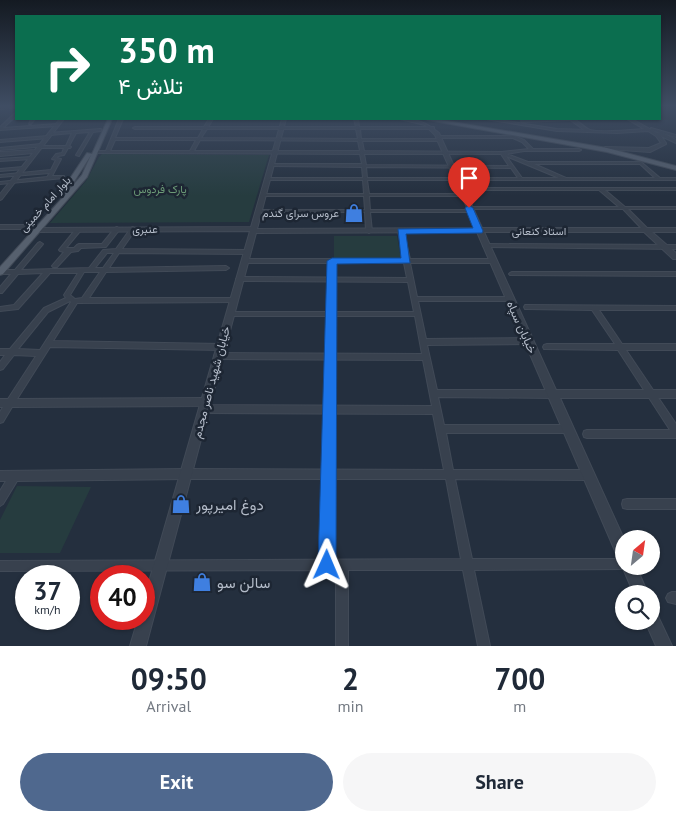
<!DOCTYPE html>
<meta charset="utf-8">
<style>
body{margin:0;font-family:"PT Sans",Vazirmatn,sans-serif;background:#f6f6f7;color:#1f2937;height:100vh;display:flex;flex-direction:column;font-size:19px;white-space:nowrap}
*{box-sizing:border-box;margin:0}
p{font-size:16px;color:#747a83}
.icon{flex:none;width:28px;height:28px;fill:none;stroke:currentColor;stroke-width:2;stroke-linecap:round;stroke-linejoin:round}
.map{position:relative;height:646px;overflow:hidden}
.sheet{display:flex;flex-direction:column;background:#fff;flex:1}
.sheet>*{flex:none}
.top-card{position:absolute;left:15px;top:15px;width:646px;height:105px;border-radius:0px;box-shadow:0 1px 4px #0004;background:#0b6e4f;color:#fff;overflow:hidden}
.needle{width:32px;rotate:29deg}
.tools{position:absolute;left:615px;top:530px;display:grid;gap:10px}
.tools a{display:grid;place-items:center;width:45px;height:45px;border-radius:50%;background:#fff;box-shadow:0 1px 4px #0004;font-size:25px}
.speed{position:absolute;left:15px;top:565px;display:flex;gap:10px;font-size:25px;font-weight:700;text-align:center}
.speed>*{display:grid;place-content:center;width:65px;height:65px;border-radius:50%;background:#fff;box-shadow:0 1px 4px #0004;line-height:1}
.speed small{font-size:12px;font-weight:400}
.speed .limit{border:8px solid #d22;background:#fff;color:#111}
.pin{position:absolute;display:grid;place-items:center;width:42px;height:42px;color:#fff;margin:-51px -21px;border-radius:50% 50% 50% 0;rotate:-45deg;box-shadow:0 0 5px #0007}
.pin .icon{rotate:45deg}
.me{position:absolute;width:55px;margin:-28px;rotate:1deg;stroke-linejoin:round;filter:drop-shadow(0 0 4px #0008)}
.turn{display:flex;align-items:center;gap:18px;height:105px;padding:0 20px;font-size:22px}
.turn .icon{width:65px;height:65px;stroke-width:2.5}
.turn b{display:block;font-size:35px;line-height:42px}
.eta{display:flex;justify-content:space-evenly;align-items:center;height:85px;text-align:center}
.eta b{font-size:30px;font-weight:600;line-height:35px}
.primary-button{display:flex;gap:10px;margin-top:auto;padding:10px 20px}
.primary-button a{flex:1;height:58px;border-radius:30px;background:#4f688e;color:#fff;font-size:20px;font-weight:600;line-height:58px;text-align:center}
.primary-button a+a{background:#f6f6f7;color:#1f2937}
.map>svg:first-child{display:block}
</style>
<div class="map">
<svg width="676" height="646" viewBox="0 0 676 646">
<rect width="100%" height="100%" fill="#242f3e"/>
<path fill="#263c3f" d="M102,154H104L269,155L249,222L50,223L86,181L99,157Z
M334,236H397L401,259L334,258Z
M17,486L91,487L60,553H0V520Z"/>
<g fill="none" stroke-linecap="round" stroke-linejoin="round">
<g stroke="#414a57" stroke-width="2">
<path id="minor" d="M16,106V108L0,109V107Z
M15,113H16V116L3,128L57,124L59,125L57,126L0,130V127Z
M31,119H35L31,124H29Z
M119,119H123L115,138H198L203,129H135L133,128L135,127H204L209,119H213L208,127H356L354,119H358L359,127H434V129H360L361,139H439L441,140L439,141H362L364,151L502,152L529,149L522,142L513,138H438L436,137L438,136H514L524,140L533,149H579L581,150L579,151H524L507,154L528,162H641L660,178H676V180H367L369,194H463L465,195L463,196H369L370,210H470L472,211L470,212H370L372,231L369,233L366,231L365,212H258L256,211L258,210H365L364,196H263L261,195L263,194H364L363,180H267L265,179L267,178H363L362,167L271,166L269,165L271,164H362L360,154L95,153L94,152L96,151H106ZM207,129H356L358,139L201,138ZM115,140H196L190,151H110ZM200,140L358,141L360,151H194ZM364,154H501L509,166L366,165ZM506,156L559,178H522ZM534,164H640L655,178H566ZM366,167L511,168L518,178H367Z
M486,119H493L557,129L589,130L591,131L589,132L557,131Z
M552,119H572L570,120L523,122L521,121L523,120Z
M651,128L676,135V137L651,130Z
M100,129H101V131L93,132L79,156L76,155L90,132L76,133L69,146L71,147L70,148H68L64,155L58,156L57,158L61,159L52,176H64V178L0,184V182L47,177L50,173L0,177V175L51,170L56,160L52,159L56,154L62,153L64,148H39L37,147L0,150V148L41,144L43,145L42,146H66L72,133L50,135L48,134L49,133Z
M48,136L50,137L49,138L0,142V140Z
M31,157H32V159L0,161V159Z
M23,167L25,168V169L0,171V169Z
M458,188H676V190H605L625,207H676V209H628L648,229V231H644L623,209H469L467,208L469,207H619L599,190H460L458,189Z
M0,225H32L35,227L32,229H0Z
M117,227L120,229L106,247L81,248L78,251L71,252L57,267H53L52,266L64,252L60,251L59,250L76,229L78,228L81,230L66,248H74L77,245L79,244H102L115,228Z
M133,227L136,229L122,249L247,250L250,252L247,254L119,253L109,268L226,266L229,268L226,270L106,272L89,298H234L237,300L236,302L77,303L53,341L221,344L224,345L225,347L224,349L221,350L50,347L17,399L206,398L209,399L210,402L209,405H207L432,406L423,360L218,359L215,358L214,356L215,354L218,353L422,354L415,316H230L227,314L230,312H414L408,282L239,281L236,279L239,277L407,278L404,263H245L242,261L245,259H404L398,231L399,230H403L410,259H492L495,261L492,263H410L417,297H509L512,299L509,301H418L426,339L528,338L531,339L532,341L531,343L528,344L427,345L437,390H552L555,392L556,394L555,396L552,398L438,397L444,425H567L570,426L571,429L570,432L567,433H446L453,470H588L591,472L593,475L591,478L588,480L455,479L472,559H624V566H629L628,568L624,569L474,570L490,646H478L463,570H348V646H336V570L0,571V561L461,559L446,479H186L17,481L3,504L0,506V491L6,481H0V471L186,469L444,470L433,414L204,413L201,412L200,409L201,406H203L12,407L3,422L0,423V412L3,407H0V399H8L36,356L14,355L3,369L0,370V362L5,355H0V349H10L44,308L66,298L64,295L78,273H50L18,309L0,311V307L14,305L43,273L18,274L2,293H0V287L11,274H0V270H15L38,243L40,242L43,244L21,270L89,268L103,250L116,249L131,228ZM107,253H114L103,268H95ZM84,272H100L82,298L75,299L70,295ZM70,301L71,302L40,350L18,349L48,312Z
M486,244L676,245V249L484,247L483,246Z
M512,272H676V276L510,275L509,274L510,273Z
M525,305L676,306V310H599L622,344H676V350H626L676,424V438H587L584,437L583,434L584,431L587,430H670L618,350L544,349L543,347L544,345L547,344H615L592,310L527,309H525L524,307Z
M627,499H676V509H627L623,508L622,504L623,500Z
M672,592H676V604L668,602L666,598L668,594Z"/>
</g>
<g stroke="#414a57" stroke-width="2">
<path id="tertiary" d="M60,119H64L2,199L0,200V194L33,153L0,156V152L35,150Z
M282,119H286L257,229L476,228L435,135L425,125L400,119C417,119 426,122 439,133L482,228H676V232H652L676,253V259H673L644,232H484L556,390H676V398H560L624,539V562L619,560L477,232L256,233L146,646H130L138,619H144V599L250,231L37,232L34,230L37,228L251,227Z
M569,119C578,118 582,127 590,130C601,133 632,130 644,129L627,119H632L657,133L661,132L676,140V143L661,136L666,143V144L650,152L607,149L605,148V147L649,148L661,143L656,136L648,131L617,133L587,132Z
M329,259H335L336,261L334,565L332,570L327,572L322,570L320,565Z
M624,562V566H636L648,594H634L622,566Z
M651,610L656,612L672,646H656L645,621H651Z"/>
</g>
<g stroke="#414a57" stroke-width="2">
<path id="primary" d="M108,119H112L87,177L3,274L0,275V267L66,194L61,192L87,153L92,154ZM91,155L82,175L68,191Z
M426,119H435L607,148L676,166V170L607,152L428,120Z"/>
</g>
<use href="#minor" fill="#38414e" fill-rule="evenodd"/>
<use href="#tertiary" fill="#38414e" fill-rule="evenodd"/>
<use href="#primary" fill="#56606e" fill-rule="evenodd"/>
</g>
<linearGradient id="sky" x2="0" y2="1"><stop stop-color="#141a22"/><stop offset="0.54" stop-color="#3f4d63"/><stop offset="1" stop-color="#3f4d63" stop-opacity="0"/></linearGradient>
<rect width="676" height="196" fill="url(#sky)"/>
<path fill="#1a73e8" stroke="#114b97" d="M469,205L473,208L483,231L482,233L406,234L410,263L337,264L336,565L333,572L327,574L320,572L318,565L327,261L332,258H401L398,229L473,228L465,208Z"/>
<defs>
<g id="shop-bare" transform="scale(1.5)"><path d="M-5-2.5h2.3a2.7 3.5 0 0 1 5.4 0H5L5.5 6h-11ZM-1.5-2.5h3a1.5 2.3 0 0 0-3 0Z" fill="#3f7fe0" stroke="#1d2633" stroke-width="2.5" paint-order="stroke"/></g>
</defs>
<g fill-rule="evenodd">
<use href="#shop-bare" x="354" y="213"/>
<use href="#shop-bare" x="181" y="504"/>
<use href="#shop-bare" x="202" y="582"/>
</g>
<g text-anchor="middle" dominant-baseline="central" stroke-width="5" stroke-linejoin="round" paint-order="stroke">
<g font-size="11" fill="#6b9a76" stroke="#1d2633">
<text x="160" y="189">پارک فردوس</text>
</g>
<g font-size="11" fill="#b4bcc9" stroke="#1d2633">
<text transform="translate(45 204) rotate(-48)">بلوار امام خمینی</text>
<text x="145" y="229">عنبری</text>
<text x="539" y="231">استاد کنعانی</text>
</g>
<g font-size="11" fill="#b4bcc9" stroke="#1d2633" text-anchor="end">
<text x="339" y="213">عروس سرای گندم</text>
</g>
<g font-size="12" fill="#b4bcc9" stroke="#1d2633">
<text transform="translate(522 327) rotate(66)">خیابان سپاه</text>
<text transform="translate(211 382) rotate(-75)">خیابان شهید ناصر مجدم</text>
</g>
<g font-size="15" fill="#b4bcc9" stroke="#1d2633" text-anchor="start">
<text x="196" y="504">دوغ امیرپور</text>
<text x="217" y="582">سالن سو</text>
</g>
</g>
</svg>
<div class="tools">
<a><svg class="needle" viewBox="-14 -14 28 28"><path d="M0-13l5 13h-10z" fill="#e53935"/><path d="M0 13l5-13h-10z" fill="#747a83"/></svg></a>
<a><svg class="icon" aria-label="search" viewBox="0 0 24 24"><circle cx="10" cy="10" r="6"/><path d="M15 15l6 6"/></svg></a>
</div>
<div class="speed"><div>37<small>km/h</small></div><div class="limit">40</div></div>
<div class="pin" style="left:469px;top:208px;background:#d93025"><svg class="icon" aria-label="arrive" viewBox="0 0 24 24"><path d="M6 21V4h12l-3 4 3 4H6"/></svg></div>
<svg class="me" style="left:327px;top:565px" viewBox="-20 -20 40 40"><path d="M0-17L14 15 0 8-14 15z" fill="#1a73e8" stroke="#fff" stroke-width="4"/></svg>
<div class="top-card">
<div class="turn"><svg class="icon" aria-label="right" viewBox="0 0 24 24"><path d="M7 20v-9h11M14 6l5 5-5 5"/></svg><div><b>350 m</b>تلاش ۴</div></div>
</div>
</div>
<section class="sheet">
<div class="eta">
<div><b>09:50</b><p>Arrival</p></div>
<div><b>2</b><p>min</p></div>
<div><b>700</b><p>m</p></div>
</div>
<div class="primary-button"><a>Exit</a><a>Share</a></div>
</section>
